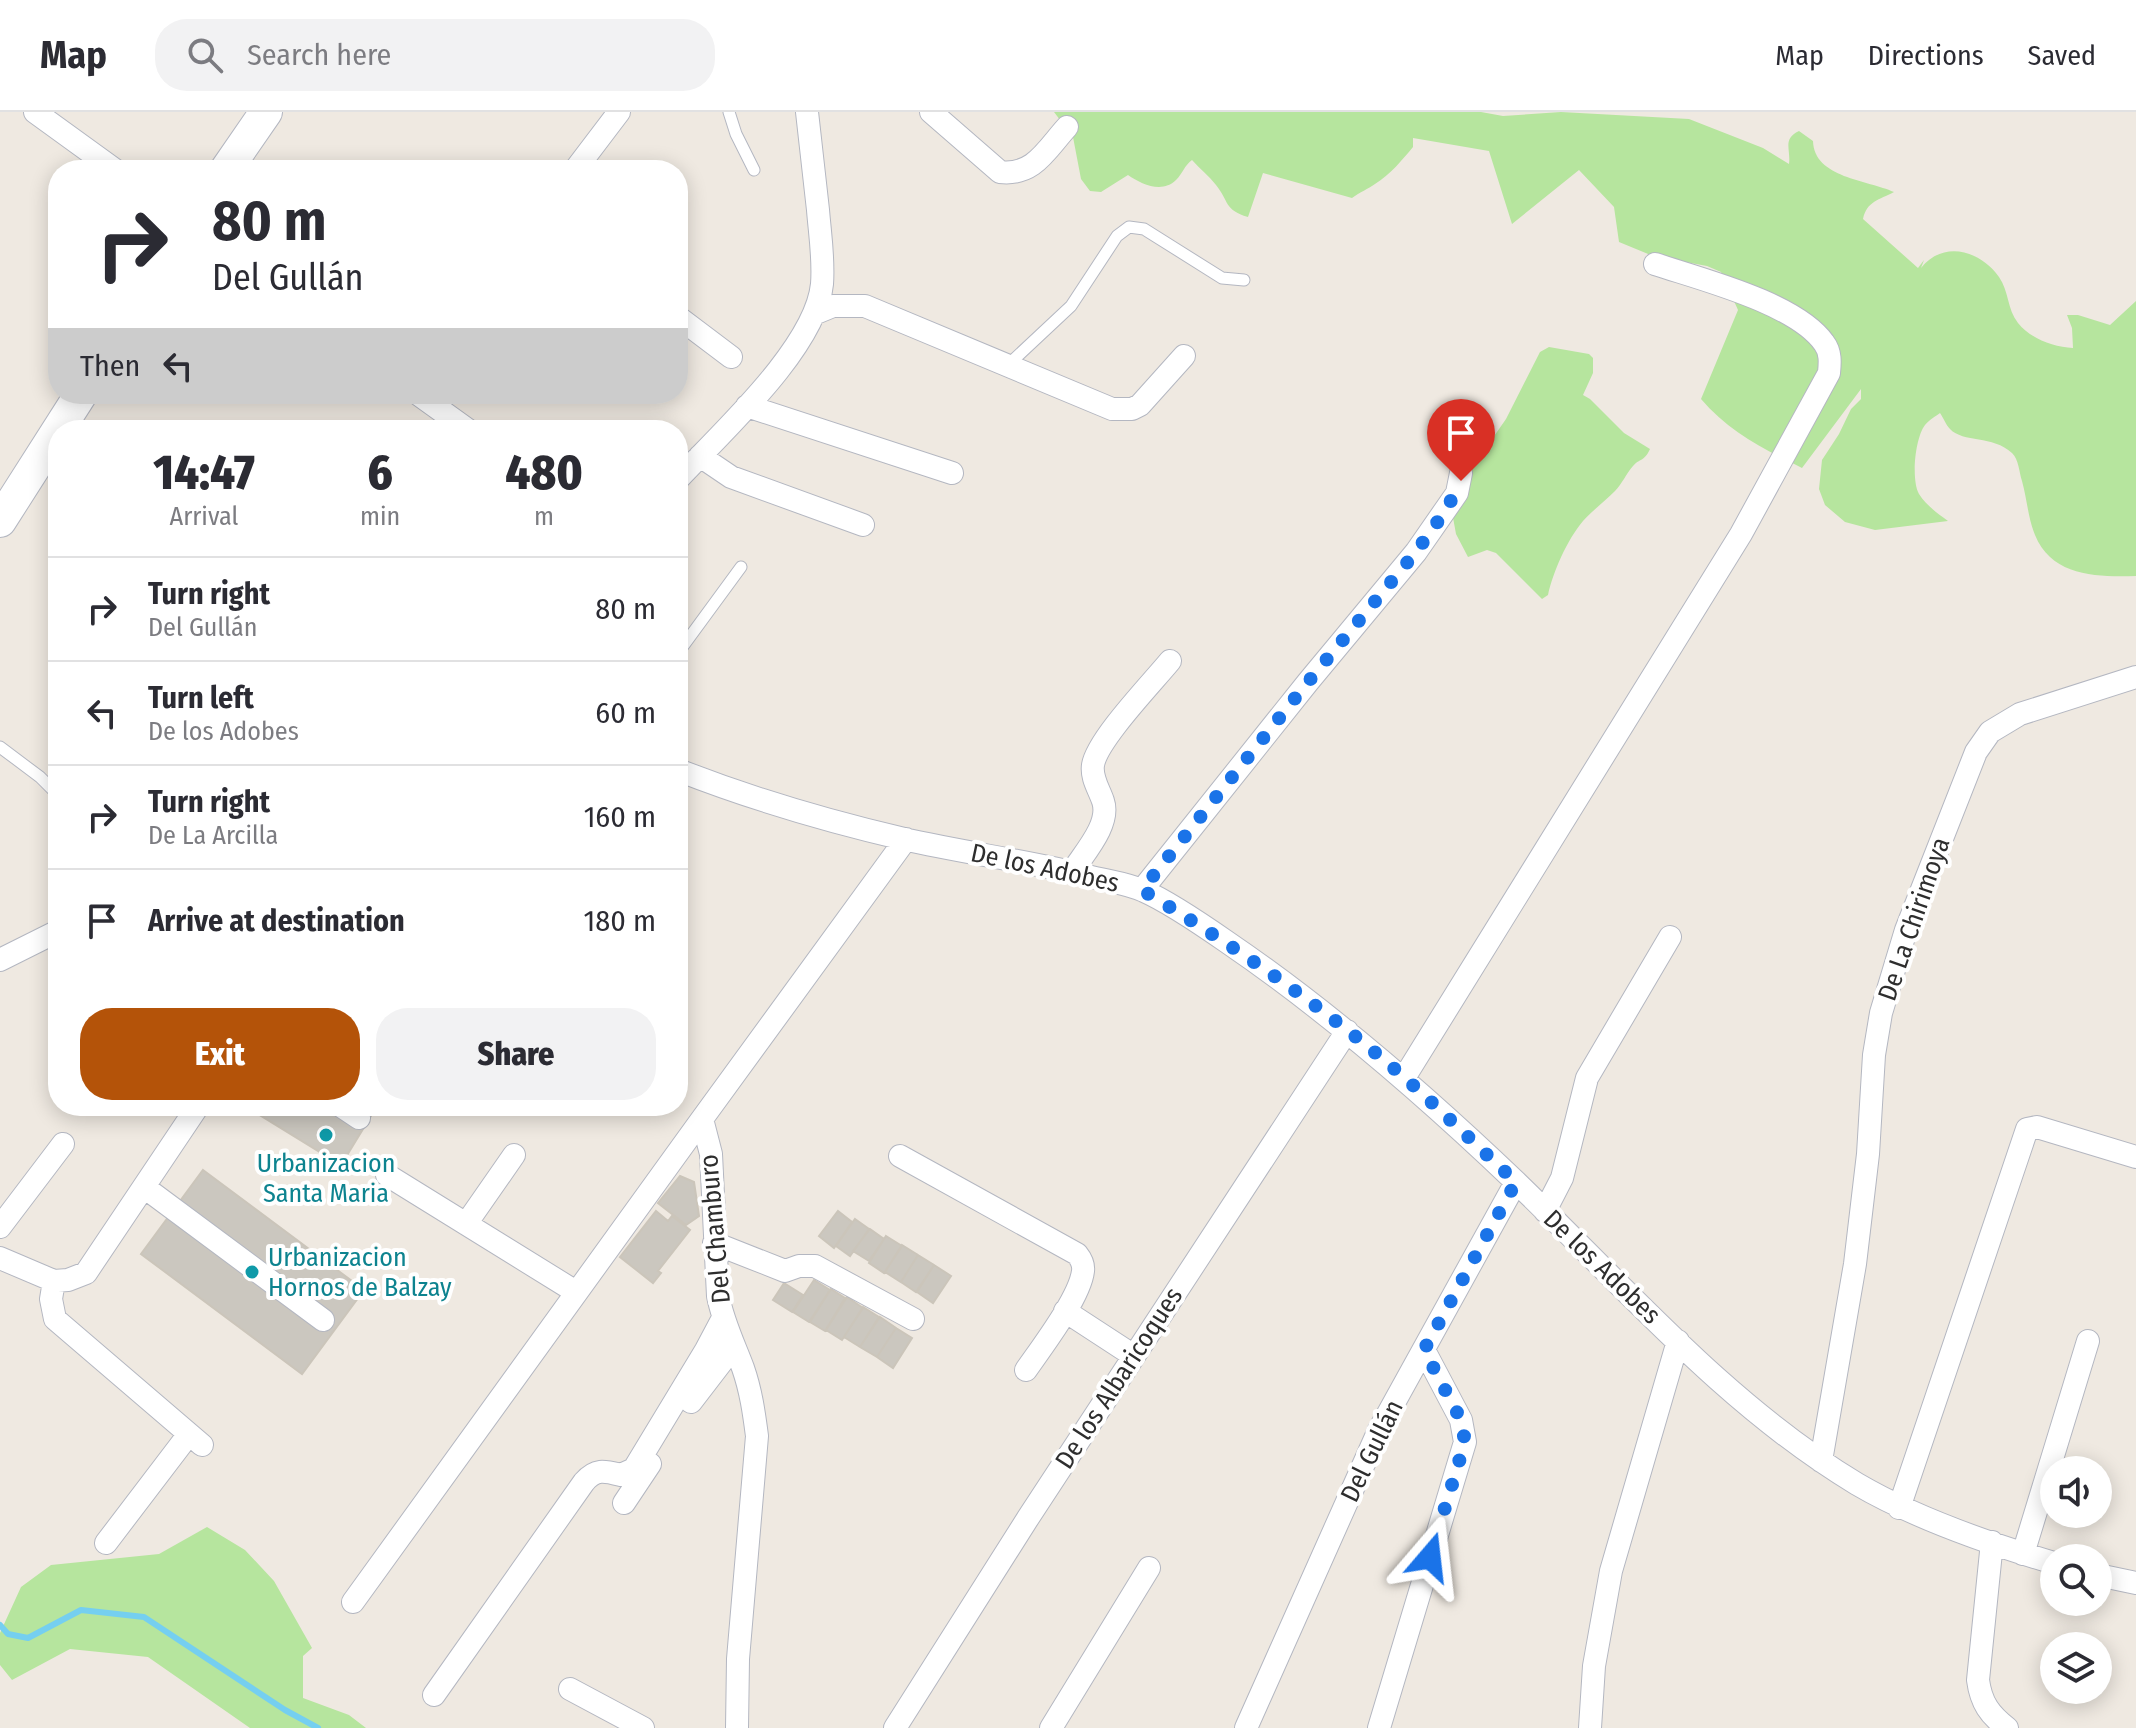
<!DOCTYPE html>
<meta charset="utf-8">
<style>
body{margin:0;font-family:"Fira Sans Condensed",sans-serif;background:#f2f2f3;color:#2b2b33;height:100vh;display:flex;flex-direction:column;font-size:30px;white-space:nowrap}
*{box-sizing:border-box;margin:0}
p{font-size:26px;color:#7c7c81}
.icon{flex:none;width:44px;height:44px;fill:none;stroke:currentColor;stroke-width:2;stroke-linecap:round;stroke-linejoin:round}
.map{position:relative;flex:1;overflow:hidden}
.details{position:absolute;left:48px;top:308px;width:640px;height:696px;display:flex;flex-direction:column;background:#fff;border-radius:32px;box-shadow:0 4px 20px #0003}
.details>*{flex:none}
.guide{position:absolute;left:48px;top:48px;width:640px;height:244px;border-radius:32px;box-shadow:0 4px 20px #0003;background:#fff;color:#2b2b33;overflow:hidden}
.buttons{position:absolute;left:2040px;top:1344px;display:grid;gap:16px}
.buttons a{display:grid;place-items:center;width:72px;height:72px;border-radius:50%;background:#fff;box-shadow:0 4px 20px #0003;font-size:40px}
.pin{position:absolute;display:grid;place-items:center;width:68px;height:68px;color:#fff;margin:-82px -34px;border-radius:50% 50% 50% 0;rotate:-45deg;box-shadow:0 0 8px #0007}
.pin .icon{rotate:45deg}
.me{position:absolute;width:88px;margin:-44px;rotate:17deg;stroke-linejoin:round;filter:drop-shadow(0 0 6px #0008)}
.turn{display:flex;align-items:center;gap:28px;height:168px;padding:0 32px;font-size:36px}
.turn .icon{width:104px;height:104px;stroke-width:2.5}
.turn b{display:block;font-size:56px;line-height:68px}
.then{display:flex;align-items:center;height:76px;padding:0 32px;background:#0003;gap:16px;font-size:30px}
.eta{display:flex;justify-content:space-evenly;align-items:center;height:136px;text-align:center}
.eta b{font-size:48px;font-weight:800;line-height:56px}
.cta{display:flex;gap:16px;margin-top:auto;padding:16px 32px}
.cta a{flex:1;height:92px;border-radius:32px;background:#b45309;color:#fff;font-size:32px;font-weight:800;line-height:92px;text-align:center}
.cta a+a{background:#f2f2f3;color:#2b2b33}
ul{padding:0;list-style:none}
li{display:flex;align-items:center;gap:24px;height:104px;padding:0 32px;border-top:2px solid #e1e1e2}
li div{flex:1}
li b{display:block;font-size:30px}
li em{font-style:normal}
header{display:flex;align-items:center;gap:48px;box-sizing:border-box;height:112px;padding:0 40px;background:#fff;border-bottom:2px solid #e1e1e2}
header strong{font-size:38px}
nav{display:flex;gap:44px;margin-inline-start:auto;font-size:28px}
.search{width:560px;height:72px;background:#f2f2f3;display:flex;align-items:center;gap:20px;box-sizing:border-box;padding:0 28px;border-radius:32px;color:#7c7c81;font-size:30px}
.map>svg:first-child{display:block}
</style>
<header>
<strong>Map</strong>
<div class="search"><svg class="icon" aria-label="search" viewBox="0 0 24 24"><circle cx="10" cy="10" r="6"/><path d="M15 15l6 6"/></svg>Search here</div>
<nav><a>Map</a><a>Directions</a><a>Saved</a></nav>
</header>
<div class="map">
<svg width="2136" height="1616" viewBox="0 0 2136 1616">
<rect width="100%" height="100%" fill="#efe9e1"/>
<path fill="#b6e59e" d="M1054,0H1481L1503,4L1561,0L1689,7L1763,36L1789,52C1791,37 1782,27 1799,19L1813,29C1814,66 1868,68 1894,80C1879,88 1867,89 1863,107L1918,156L1924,148L1921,156C1943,128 1980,138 1999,165C2009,179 2007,197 2018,211C2031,227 2053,235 2073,236L2072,216L2067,203H2078L2110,213L2136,189V464C2098,465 2052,465 2035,423C2028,406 2027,387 2022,369C2019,360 2019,348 2012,341C1993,323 1963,331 1950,317C1946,313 1943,305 1940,301C1936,304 1929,308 1925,313C1915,326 1911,368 1919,382C1926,393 1937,401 1948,409L1875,418L1845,410L1825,393L1819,377L1822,348L1839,322L1851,297L1861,287V277L1802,356C1764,337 1729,320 1701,287L1738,198L1721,160L1707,154L1653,144L1619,130L1614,95L1579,58L1512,112L1489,39L1413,26V35C1403,47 1390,63 1375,72C1368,77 1360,80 1352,86L1263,61L1248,105C1224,98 1229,89 1216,73C1209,64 1200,57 1192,48C1184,54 1183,61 1176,68C1162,82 1141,72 1128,63L1101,80L1090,79L1081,67L1073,25Z
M1549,235L1589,242L1593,246V261L1583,283L1590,287L1624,321L1650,337C1644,350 1640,346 1633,354C1626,362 1622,372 1615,379C1605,389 1592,399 1583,409C1567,428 1553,460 1548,483L1542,487L1496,441L1487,438L1468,445L1456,422L1452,400L1467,363L1506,307L1540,240Z
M207,1415L245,1438L274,1469L312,1536L303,1544V1586L349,1603L366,1616H250L148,1545L70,1537L12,1568L0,1553V1521L21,1475L51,1453L159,1442Z"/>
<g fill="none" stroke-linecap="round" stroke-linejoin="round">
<path stroke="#75cff0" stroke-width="6" d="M0,1513L8,1522L28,1526L81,1498L144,1505L285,1598L318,1616"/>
</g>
<path fill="#cbc7bf" stroke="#cbc5ba" stroke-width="2" d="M245,994H377L341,1053Z
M203,1058L364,1178L302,1262L141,1142Z
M680,1064L694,1070L699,1104L686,1113L658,1091Z
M656,1099L668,1109L672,1104L690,1118L658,1159L661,1161L653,1171L620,1145Z
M838,1099L852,1110L834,1136L819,1124Z
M855,1107L869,1117L850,1144L836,1134Z
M870,1117L884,1127L869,1149L853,1139Z
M886,1124L902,1134L884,1161L869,1151Z
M902,1133L918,1143L901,1170L885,1160Z
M918,1143L934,1153L916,1180L901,1170Z
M934,1153L951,1164L933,1191L917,1180Z
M814,1168L830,1178L809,1210L793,1200Z
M784,1171L803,1183L792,1200L773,1188Z
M831,1177L845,1186L825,1219L810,1210Z
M847,1185L863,1196L842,1228L826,1218Z
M863,1195L879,1205L860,1235L844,1225Z
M880,1205L896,1216L877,1245L860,1235Z
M896,1216L912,1226L893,1256L877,1245Z"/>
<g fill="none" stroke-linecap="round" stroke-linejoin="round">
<g stroke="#b4b7c1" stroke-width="13">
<path id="lane" d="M729,0L736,22L754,58
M1008,253L1071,194L1117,124L1129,115L1144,117L1222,166L1244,168
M678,541L741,455
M0,635L40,665L58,683"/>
</g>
<g stroke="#b4b7c1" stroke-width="24">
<path id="street" d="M35,0L115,58
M931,0L1000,60C1034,64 1046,38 1067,15
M575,58L619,0
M816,201L833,194H865L1112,297H1132L1140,293L1184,244
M678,205L731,245
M418,282L468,318
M747,294L952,361
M700,344L731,365L863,413
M678,367C721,321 816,235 822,172C824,147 820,123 818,98C814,65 811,33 807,0
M678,658C752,687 827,709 904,727C965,741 1028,749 1088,764C1106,769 1127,771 1144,779C1169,790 1204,814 1227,830C1331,901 1425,983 1516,1070C1625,1175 1727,1294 1857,1372C1915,1406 1990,1432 2054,1451
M1072,760C1084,741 1111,712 1103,689C1099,677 1091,666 1093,653C1097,628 1152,571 1170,549
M1142,778L1308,570L1416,440L1457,381L1461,361
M0,848L58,819
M1404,966L1741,422L1829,261C1830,251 1831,240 1824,231C1796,191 1700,167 1655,152
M341,994L359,1006
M900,1044L1077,1142C1081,1147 1084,1152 1083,1159C1080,1185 1042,1235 1026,1258
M387,1063L576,1180
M144,1075L323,1208
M1545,1099L1562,1066L1587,966L1670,825
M466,1112L514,1043
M0,1115L63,1032
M714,1131L785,1159L799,1154H815L913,1207
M0,1146L54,1169L68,1168L86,1161L198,994
M54,1169L51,1187L55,1207L202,1333
M1065,1199L1134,1244
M691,1290L734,1234
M1821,1349L1855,1152L1868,1042L1874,943L1881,901L1906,818L1976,640L1990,620L2020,602L2136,565
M624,1391L650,1352
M1899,1396L2027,1017L2037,1015L2136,1045
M1992,1430L1978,1568C1981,1591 1990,1603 2007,1616
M106,1431L189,1322
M2023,1442L2088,1229
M2098,1463L2136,1471
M353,1490L702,1007
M570,1577L643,1616
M434,1583L584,1370C596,1356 605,1359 621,1363L634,1357L706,1238L723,1206
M737,1616L738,1547L757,1324C754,1301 751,1279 743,1256C734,1232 723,1210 718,1184L711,1042L702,1007L906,727
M895,1616L1028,1406L1347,919
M1051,1616L1149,1456
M1246,1616L1379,1318L1516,1070
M1379,1616L1465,1330L1461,1308L1424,1238
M1590,1616L1594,1554L1611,1459L1678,1229"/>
</g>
<g stroke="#b4b7c1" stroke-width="34">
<path id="secondary" d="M226,58L266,0
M0,409L81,282"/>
</g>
<use href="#lane" stroke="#fff" stroke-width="11"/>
<use href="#street" stroke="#fff" stroke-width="22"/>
<use href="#secondary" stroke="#fff" stroke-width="32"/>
</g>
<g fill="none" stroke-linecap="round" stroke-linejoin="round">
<path stroke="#1a73e8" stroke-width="14" stroke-dasharray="0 25.2" d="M1430,1445L1465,1330L1461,1308L1424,1238L1516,1070C1479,1036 1443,1000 1405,966C1324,895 1234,834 1142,778L1308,570L1416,440L1446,398L1461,369"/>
</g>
<g fill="#0f9aa8" stroke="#fff" stroke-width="3">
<circle cx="326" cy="1023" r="8"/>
<circle cx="252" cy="1160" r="8"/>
</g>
<g text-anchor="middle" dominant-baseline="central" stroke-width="8" stroke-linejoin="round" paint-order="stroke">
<g font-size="26" fill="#2e2e2e" stroke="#fff">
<text transform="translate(1045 756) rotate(12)">De los Adobes</text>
<text transform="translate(1914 807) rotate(-71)">De La Chirimoya</text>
<text transform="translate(715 1117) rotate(-95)">Del Chamburo</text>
<text transform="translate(1602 1155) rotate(44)">De los Adobes</text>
<text transform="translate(1119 1266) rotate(-57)">De los Albaricoques</text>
<text transform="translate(1372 1339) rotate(-64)">Del Gullán</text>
</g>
<g font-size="26" fill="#0d838f" stroke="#fff">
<text x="326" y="1051">Urbanizacion<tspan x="326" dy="30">Santa Maria</tspan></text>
<text x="268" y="1145" text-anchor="start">Urbanizacion<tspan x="268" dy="30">Hornos de Balzay</tspan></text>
</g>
</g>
</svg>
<div class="buttons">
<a><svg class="icon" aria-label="sound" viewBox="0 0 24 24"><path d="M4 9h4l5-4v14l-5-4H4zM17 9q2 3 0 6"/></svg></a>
<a><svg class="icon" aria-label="search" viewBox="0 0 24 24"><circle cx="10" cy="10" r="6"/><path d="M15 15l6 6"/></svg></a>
<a><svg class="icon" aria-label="layers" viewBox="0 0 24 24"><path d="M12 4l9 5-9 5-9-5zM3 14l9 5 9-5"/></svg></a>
</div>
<div class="pin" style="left:1461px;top:369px;background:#d93025"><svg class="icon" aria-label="arrive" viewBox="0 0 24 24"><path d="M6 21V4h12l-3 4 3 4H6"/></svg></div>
<svg class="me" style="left:1430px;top:1445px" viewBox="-20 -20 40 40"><path d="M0-17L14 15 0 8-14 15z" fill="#1a73e8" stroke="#fff" stroke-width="4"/></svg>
<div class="guide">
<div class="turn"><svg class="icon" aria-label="right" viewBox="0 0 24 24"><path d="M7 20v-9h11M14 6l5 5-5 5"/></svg><div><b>80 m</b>Del Gullán</div></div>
<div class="then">Then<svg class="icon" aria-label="left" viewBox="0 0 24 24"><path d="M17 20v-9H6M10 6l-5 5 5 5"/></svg></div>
</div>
<section class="details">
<div class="eta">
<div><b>14:47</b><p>Arrival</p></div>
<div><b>6</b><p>min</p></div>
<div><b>480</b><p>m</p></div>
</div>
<ul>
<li><svg class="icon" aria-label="right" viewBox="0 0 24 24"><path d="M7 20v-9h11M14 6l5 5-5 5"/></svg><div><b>Turn right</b><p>Del Gullán</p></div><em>80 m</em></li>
<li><svg class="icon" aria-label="left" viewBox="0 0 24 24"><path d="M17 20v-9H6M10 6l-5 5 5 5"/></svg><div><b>Turn left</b><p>De los Adobes</p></div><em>60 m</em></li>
<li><svg class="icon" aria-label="right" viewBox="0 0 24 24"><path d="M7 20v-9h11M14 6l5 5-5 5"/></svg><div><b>Turn right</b><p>De La Arcilla</p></div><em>160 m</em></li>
<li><svg class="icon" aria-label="arrive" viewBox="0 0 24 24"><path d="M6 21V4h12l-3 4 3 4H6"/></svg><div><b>Arrive at destination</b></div><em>180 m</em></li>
</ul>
<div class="cta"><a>Exit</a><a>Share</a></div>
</section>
</div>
